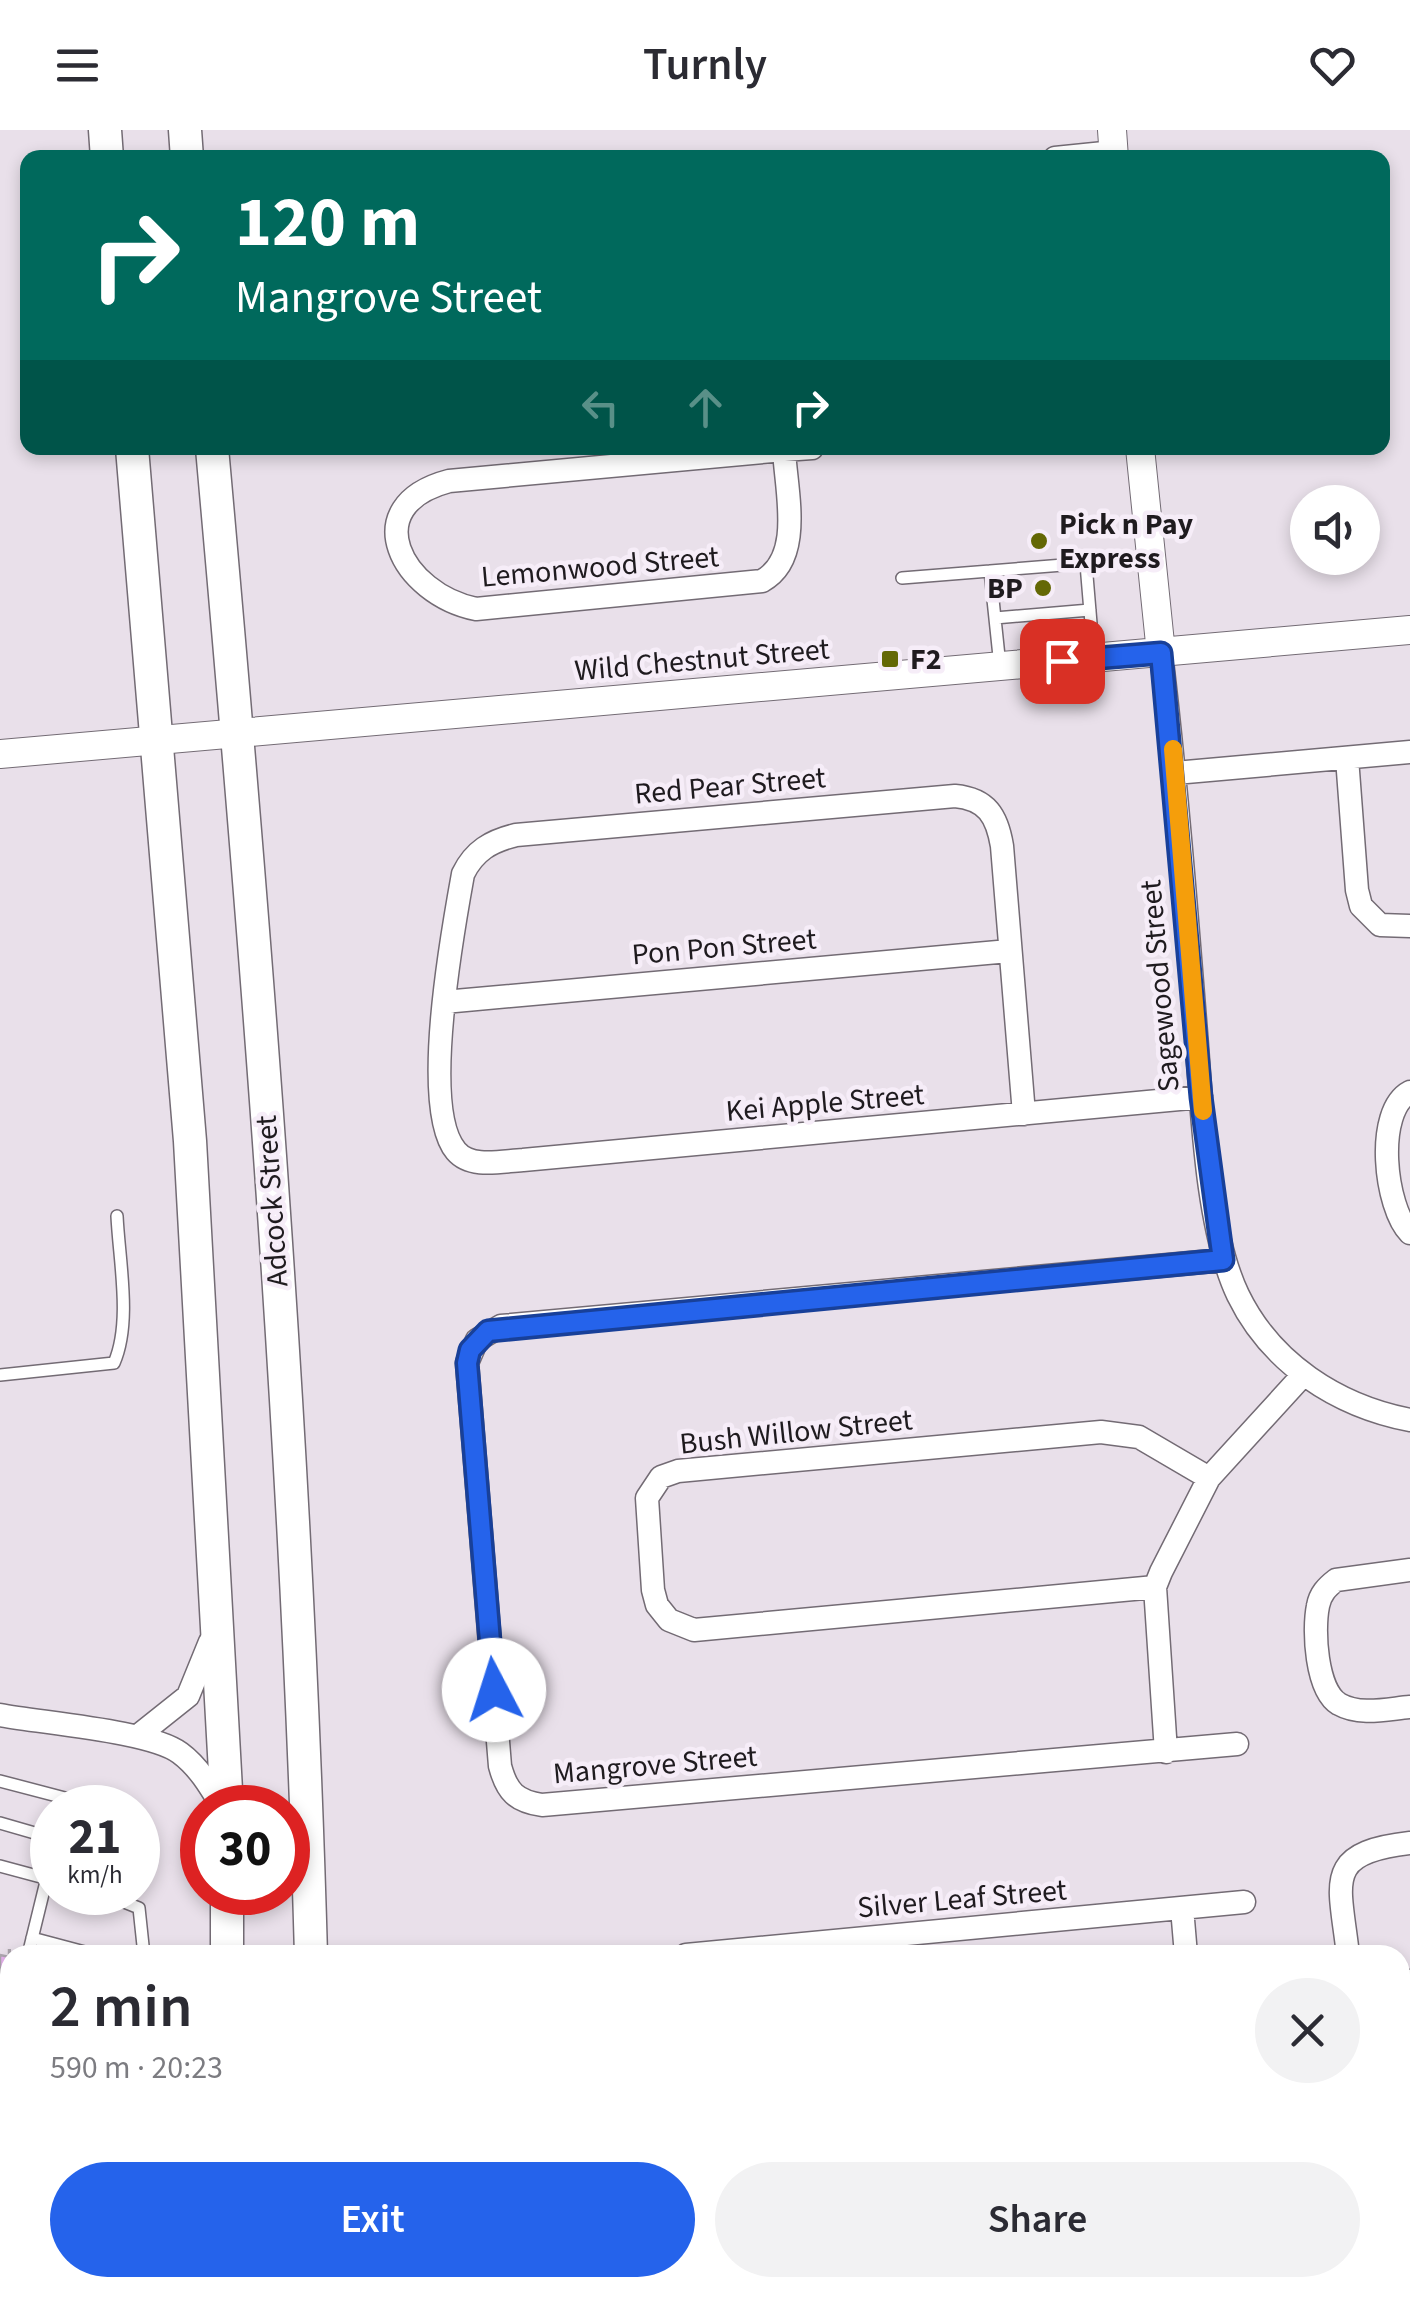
<!DOCTYPE html>
<meta charset="utf-8">
<style>
body{margin:0;font-family:"Source Sans 3",sans-serif;background:#f2f2f3;color:#2b2b33;height:100vh;display:flex;flex-direction:column;font-size:38px;white-space:nowrap}
*{box-sizing:border-box;margin:0}
p{font-size:32px;color:#7c7c81}
.icon{flex:none;width:55px;height:55px;fill:none;stroke:currentColor;stroke-width:2;stroke-linecap:round;stroke-linejoin:round}
.map{position:relative;flex:1;overflow:hidden}
.side{position:absolute;left:0px;top:1815px;width:1410px;height:352px;display:flex;flex-direction:column;background:#fff;border-radius:30px 30px 0 0;box-shadow:0 5px 15px #0003}
.side>*{flex:none}
.top-card{position:absolute;left:20px;top:20px;width:1370px;height:305px;border-radius:20px;box-shadow:0 5px 15px #0003;background:#00695c;color:#fff;overflow:hidden}
.buttons{position:absolute;left:1290px;top:355px;display:grid;gap:20px}
.buttons a{display:grid;place-items:center;width:90px;height:90px;border-radius:50%;background:#fff;box-shadow:0 5px 15px #0003;font-size:50px}
.speed{position:absolute;left:30px;top:1655px;display:flex;gap:20px;font-size:50px;font-weight:700;text-align:center}
.speed>*{display:grid;place-content:center;width:130px;height:130px;border-radius:50%;background:#fff;box-shadow:0 5px 15px #0003;line-height:1}
.speed small{font-size:25px;font-weight:400}
.speed .limit{border:15px solid #d22;background:#fff;color:#111}
.pin{position:absolute;display:grid;place-items:center;width:85px;height:85px;color:#fff;margin:-42px;border-radius:20px;box-shadow:0 5px 15px #0006}
.me{position:absolute;width:110px;margin:-55px;rotate:355deg;stroke-linejoin:round;filter:drop-shadow(0 0 8px #0008)}
.turn{display:flex;align-items:center;gap:35px;height:210px;padding:0 50px;font-size:45px}
.turn .icon{width:130px;height:130px;stroke-width:2.5}
.turn b{display:block;font-size:70px;line-height:85px}
.lanes{display:flex;align-items:center;height:95px;padding:0 50px;background:#0003;justify-content:center;gap:50px;direction:ltr}
.lanes .off{opacity:.35}
.round{display:grid;place-items:center;flex:none;width:105px;height:105px;border-radius:52px;background:#f2f2f3}
.overview{display:flex;align-items:center;justify-content:space-between;height:170px;padding:0 50px}
h1{font-size:60px;font-weight:600;line-height:75px}
.button{display:flex;gap:20px;margin-top:auto;padding:20px 50px}
.button a{flex:1;height:115px;border-radius:60px;background:#2563eb;color:#fff;font-size:40px;font-weight:600;line-height:115px;text-align:center}
.button a+a{background:#f2f2f3;color:#2b2b33}
header{display:flex;justify-content:space-between;align-items:center;height:130px;padding:0 50px;background:#fff;font-size:45px;font-weight:600}
.map>svg:first-child{display:block}
</style>
<header><svg class="icon" aria-label="menu" viewBox="0 0 24 24"><path d="M4 6h16M4 12h16M4 18h16"/></svg>Turnly<svg class="icon" aria-label="heart" viewBox="0 0 24 24"><path d="M12 20l-8-8c-3-5 5-10 8-4 3-6 11-1 8 4z"/></svg></header>
<div class="map">
<svg width="1410" height="2167" viewBox="0 0 1410 2167">
<defs>
<filter id="shadow"><feDropShadow dx="9" dy="-9" stdDeviation="0" flood-color="#0004"/></filter>
</defs>
<rect width="100%" height="100%" fill="#e9e0ea"/>
<path fill="#eab4f2" stroke="#afa7b0" stroke-width="2.5" filter="url(#shadow)" d="M0,1825L10,1827V1848L0,1883Z"/>
<g fill="none" stroke-linecap="round" stroke-linejoin="round">
<g stroke="#736b74" stroke-width="14">
<path id="service" d="M1086,434L1094,529
M990,441L1000,536
M902,448L1151,428
M995,488L1090,480
M0,1245L114,1233C132,1192 119,1130 117,1086
M0,1651L103,1678
M0,1693L52,1708
M0,1736L52,1750
M99,1762L139,1778L144,1825
M32,1808L96,1825
M28,1825L52,1727
M0,1939L10,1898
M0,1960L10,1963
M0,2018L10,2021
M0,2072L10,2075
M0,2122L10,2125
M120,2158L150,2166"/>
</g>
<g stroke="#736b74" stroke-width="25">
<path id="minor" d="M1055,28L1114,22
M784,320C786,361 804,428 762,451L476,479C402,464 355,376 449,351L784,320L812,318
M1161,523C1176,649 1186,776 1196,903C1202,978 1206,1098 1238,1165C1271,1233 1337,1276 1410,1290
M1347,628L1357,760L1361,776L1380,795L1410,796
M1175,643L1410,622
M444,872L1009,821
M1410,962C1374,981 1385,1078 1410,1103
M1024,984L1002,716C997,686 987,669 955,666L516,705C491,711 474,721 463,744C453,799 420,978 456,1021C471,1039 502,1031 523,1030L1201,967
M1223,1130L501,1196L477,1210L467,1233L500,1636C507,1662 516,1671 542,1675L1237,1614
M1410,1440L1336,1450C1327,1457 1320,1464 1318,1476C1313,1500 1316,1560 1339,1574C1360,1586 1387,1579 1410,1577
M1155,1457L694,1500L669,1490L657,1475L653,1460L647,1368L661,1347L678,1341L1101,1302L1139,1307L1209,1348
M0,1585C42,1593 151,1601 180,1623C199,1637 211,1658 223,1678
M139,1605L188,1566L210,1512
M1166,1622L1155,1457L1161,1442L1209,1348L1303,1245
M1182,1778L1186,1825
M686,1825L1244,1772
M1348,1825C1340,1752 1322,1723 1410,1713
M1400,1852L1410,1851
M1400,1984L1410,1982
M1400,2118L1410,2120
M547,2158L548,2167
M1215,2158L1216,2167"/>
</g>
<g stroke="#736b74" stroke-width="30">
<path id="tertiary" d="M1112,0L1114,28
M1140,318L1161,523
M0,624L1410,500"/>
</g>
<g stroke="#736b74" stroke-width="35">
<path id="secondary" d="M105,0L107,28
M185,0L187,28
M132,318L190,1011L227,1678
M212,318C257,819 297,1322 311,1825
M227,1825V1762
M238,2158L239,2167
M319,2158V2167"/>
</g>
<use href="#service" stroke="#fff" stroke-width="11"/>
<use href="#minor" stroke="#fff" stroke-width="22"/>
<use href="#tertiary" stroke="#fff" stroke-width="28"/>
<use href="#secondary" stroke="#fff" stroke-width="32"/>
</g>
<g fill="none" stroke-linecap="round" stroke-linejoin="round">
<g stroke="#184099" stroke-width="25">
<path id="route" d="M494,1560L467,1233L470,1220L488,1201L1223,1130L1201,967L1161,523L1062,531"/>
</g>
<use href="#route" stroke="#2563eb" stroke-width="18"/>
<path stroke="#f59e0b" stroke-width="18" d="M1173,619L1203,981"/>
</g>
<g fill="#646805" stroke="#f6edf8" stroke-width="4">
<circle cx="1039" cy="411" r="10"/>
<circle cx="1043" cy="458" r="10"/>
<rect x="880" y="519" width="20" height="20" rx="5"/>
</g>
<g text-anchor="middle" dominant-baseline="central" stroke-width="9" stroke-linejoin="round" paint-order="stroke">
<g font-size="30" font-weight="bold" fill="#1f1b1f" stroke="#f6edf8" text-anchor="start">
<text x="1059" y="394">Pick n Pay<tspan x="1059" dy="34">Express</tspan></text>
<text x="1023" y="458" text-anchor="end">BP</text>
<text x="910" y="529">F2</text>
</g>
<g font-size="30" fill="#1f1b1f" stroke="#f6edf8">
<text transform="translate(600 437) rotate(-5)">Lemonwood Street</text>
<text transform="translate(702 530) rotate(-5)">Wild Chestnut Street</text>
<text transform="translate(730 656) rotate(-5)">Red Pear Street</text>
<text transform="translate(724 817) rotate(-5)">Pon Pon Street</text>
<text transform="translate(1160 856) rotate(-95)">Sagewood Street</text>
<text transform="translate(825 973) rotate(-5)">Kei Apple Street</text>
<text transform="translate(272 1071) rotate(-94)">Adcock Street</text>
<text transform="translate(796 1302) rotate(-6)">Bush Willow Street</text>
<text transform="translate(655 1635) rotate(-5)">Mangrove Street</text>
<text transform="translate(962 1769) rotate(-5)">Silver Leaf Street</text>
</g>
</g>
</svg>
<div class="buttons">
<a><svg class="icon" aria-label="sound" viewBox="0 0 24 24"><path d="M4 9h4l5-4v14l-5-4H4zM17 9q2 3 0 6"/></svg></a>
</div>
<div class="speed"><div>21<small>km/h</small></div><div class="limit">30</div></div>
<div class="pin" style="left:1062px;top:531px;background:#d93025"><svg class="icon" aria-label="arrive" viewBox="0 0 24 24"><path d="M6 21V4h12l-3 4 3 4H6"/></svg></div>
<svg class="me" style="left:494px;top:1560px" viewBox="-20 -20 40 40"><circle r="19" fill="#fff"/><path d="M0-13L10 11 0 6-10 11z" fill="#2563eb"/></svg>
<div class="top-card">
<div class="turn"><svg class="icon" aria-label="right" viewBox="0 0 24 24"><path d="M7 20v-9h11M14 6l5 5-5 5"/></svg><div><b>120 m</b>Mangrove Street</div></div>
<div class="lanes"><svg class="icon off" aria-label="left" viewBox="0 0 24 24"><path d="M17 20v-9H6M10 6l-5 5 5 5"/></svg><svg class="icon off" aria-label="ahead" viewBox="0 0 24 24"><path d="M12 20V5M6 11l6-6 6 6"/></svg><svg class="icon" aria-label="right" viewBox="0 0 24 24"><path d="M7 20v-9h11M14 6l5 5-5 5"/></svg></div>
</div>
<section class="side">
<div class="overview"><div><h1>2 min</h1><p>590 m · 20:23</p></div><a class="round"><svg class="icon" aria-label="close" viewBox="0 0 24 24"><path d="M6 6l12 12M18 6L6 18"/></svg></a></div>
<div class="button"><a>Exit</a><a>Share</a></div>
</section>
</div>
